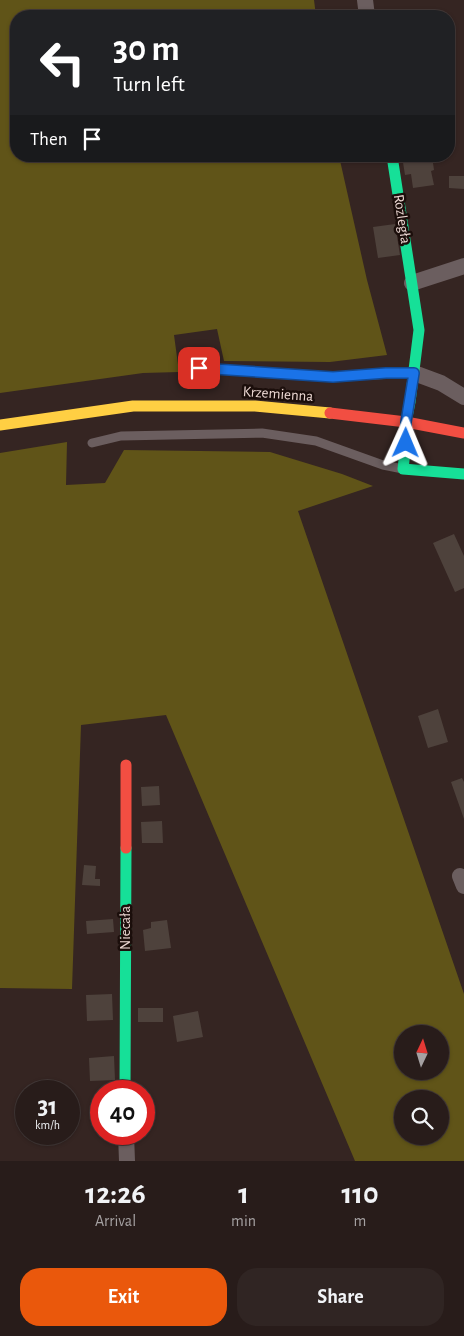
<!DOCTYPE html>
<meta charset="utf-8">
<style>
body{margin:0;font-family:"Alegreya Sans",sans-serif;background:#302523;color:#f1f3f6;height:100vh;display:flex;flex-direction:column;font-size:19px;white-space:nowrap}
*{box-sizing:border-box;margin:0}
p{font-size:16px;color:#a5a1a2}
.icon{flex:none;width:28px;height:28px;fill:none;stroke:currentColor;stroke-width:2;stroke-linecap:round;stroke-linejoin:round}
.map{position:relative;height:1161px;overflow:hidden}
.details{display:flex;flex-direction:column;background:#281c1a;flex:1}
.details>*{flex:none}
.hud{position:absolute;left:10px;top:10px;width:445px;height:152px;border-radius:20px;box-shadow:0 1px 4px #0004,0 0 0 1px #443a39;background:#202124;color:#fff;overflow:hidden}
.needle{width:32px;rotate:4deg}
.buttons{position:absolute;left:394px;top:1025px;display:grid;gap:10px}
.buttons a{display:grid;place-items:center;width:55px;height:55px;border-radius:50%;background:#281c1a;box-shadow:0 1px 4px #0004,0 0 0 1px #443a39;font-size:25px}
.speed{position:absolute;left:15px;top:1080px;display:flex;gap:10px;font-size:25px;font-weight:700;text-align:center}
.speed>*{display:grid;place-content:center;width:65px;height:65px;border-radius:50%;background:#281c1a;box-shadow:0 1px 4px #0004,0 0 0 1px #443a39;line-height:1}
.speed small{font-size:12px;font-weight:400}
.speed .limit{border:8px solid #d22;background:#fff;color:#111}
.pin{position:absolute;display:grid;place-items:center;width:42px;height:42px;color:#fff;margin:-21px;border-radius:10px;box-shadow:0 2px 8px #0006}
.me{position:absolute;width:55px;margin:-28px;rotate:1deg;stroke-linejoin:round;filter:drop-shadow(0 0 4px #0008)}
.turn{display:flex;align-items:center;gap:18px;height:105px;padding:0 20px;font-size:22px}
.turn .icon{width:65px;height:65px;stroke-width:2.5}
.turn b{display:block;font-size:35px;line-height:42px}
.then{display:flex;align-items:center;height:48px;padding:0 20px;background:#0003;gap:10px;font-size:19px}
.eta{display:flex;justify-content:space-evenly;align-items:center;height:85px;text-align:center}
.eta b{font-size:30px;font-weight:700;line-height:35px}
.button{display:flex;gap:10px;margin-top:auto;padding:10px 20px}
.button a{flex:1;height:58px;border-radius:20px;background:#ea580c;color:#fff;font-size:20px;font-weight:700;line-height:58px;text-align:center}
.button a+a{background:#302523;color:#f1f3f6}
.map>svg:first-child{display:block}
</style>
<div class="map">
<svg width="464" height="1161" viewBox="0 0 464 1161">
<rect width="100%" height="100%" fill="#352522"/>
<path fill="#605418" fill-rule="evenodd" d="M0,0H314L316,16H16V156H339L367,280L387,355L330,362L224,361L217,329L174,335L179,372L143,373L0,393Z
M67,442L66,485L105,483L124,450L270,452L342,474L373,486L298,511L464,994V1161H355L166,715L81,725L72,989L0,988V453ZM402,1034H440V1071H402ZM402,1099H440V1136H402Z"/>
<path fill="#4e423c" d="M402,156H432L434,170L431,171L434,185L413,188L411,174L405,175Z
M449,176H464V189L449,188Z
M395,224L400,255L378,258L373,227Z
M454,534L464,556V588L455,592L433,543Z
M438,709L448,742L428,748L418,716Z
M462,778L464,782V819L451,782Z
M159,786L160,805L142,806L141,787Z
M162,821L163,843H142L141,822Z
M84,865L96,866L95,879H100V886L82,885Z
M113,919L114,932L87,934L86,921Z
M167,920L171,948L145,951L143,930L151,928V922Z
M112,994L113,1020L87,1021L86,995Z
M138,1008H163V1022H138Z
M198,1011L203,1037L177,1042L173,1016Z
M114,1056L115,1080L90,1081L89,1058Z
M144,1108H155V1115H144Z"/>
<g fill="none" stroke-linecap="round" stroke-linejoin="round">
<path stroke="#6b5e5f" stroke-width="9" d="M199,368L333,377L414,373
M92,443L121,436L262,433L316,441L383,465L403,469"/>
<path stroke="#6b5e5f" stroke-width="16" d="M365,0L367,16
M412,283L464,266
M414,373L441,383L464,397
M460,876L464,886
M126,1134L127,1161"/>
<path stroke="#16e098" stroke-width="11" d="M392,156L419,330L410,402L406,422V443L403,469L464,474
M125,1091L126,848"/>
<path stroke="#ffcf43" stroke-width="11" d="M0,425L133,406H255L330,413"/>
<path stroke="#f24e42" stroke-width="11" d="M330,413L406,422L464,433
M126,848V765"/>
</g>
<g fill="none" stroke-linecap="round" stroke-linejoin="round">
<g stroke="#114b97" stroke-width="12">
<path id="route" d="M199,368L333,377L386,373H414L406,422V443"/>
</g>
<use href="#route" stroke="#1a73e8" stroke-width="9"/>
</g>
<g text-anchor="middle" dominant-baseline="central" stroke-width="5" stroke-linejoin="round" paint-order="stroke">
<g font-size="15" fill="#ecd8d3" stroke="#1b0e0b">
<text transform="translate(402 219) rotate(81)">Rozległa</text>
<text transform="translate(278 394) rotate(4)">Krzemienna</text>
<text transform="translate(125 928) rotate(-90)">Niecała</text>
</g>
</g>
</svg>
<div class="buttons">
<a><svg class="needle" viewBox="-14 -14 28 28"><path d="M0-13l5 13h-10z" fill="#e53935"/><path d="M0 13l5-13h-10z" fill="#a5a1a2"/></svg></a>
<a><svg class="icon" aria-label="search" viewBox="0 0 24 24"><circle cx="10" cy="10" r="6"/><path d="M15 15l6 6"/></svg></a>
</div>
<div class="speed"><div>31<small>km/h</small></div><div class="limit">40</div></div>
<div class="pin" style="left:199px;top:368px;background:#d93025"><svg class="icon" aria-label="arrive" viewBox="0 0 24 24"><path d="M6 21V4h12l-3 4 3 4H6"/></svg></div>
<svg class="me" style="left:406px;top:443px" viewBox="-20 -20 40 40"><path d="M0-17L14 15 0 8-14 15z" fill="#1a73e8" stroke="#fff" stroke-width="4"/></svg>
<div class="hud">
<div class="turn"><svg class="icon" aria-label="left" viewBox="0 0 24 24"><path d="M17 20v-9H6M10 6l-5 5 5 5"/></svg><div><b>30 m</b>Turn left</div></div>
<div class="then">Then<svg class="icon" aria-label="arrive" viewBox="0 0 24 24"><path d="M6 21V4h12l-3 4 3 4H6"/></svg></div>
</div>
</div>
<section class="details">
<div class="eta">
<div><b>12:26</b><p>Arrival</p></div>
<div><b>1</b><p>min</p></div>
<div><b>110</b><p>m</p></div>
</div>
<div class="button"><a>Exit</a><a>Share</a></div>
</section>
